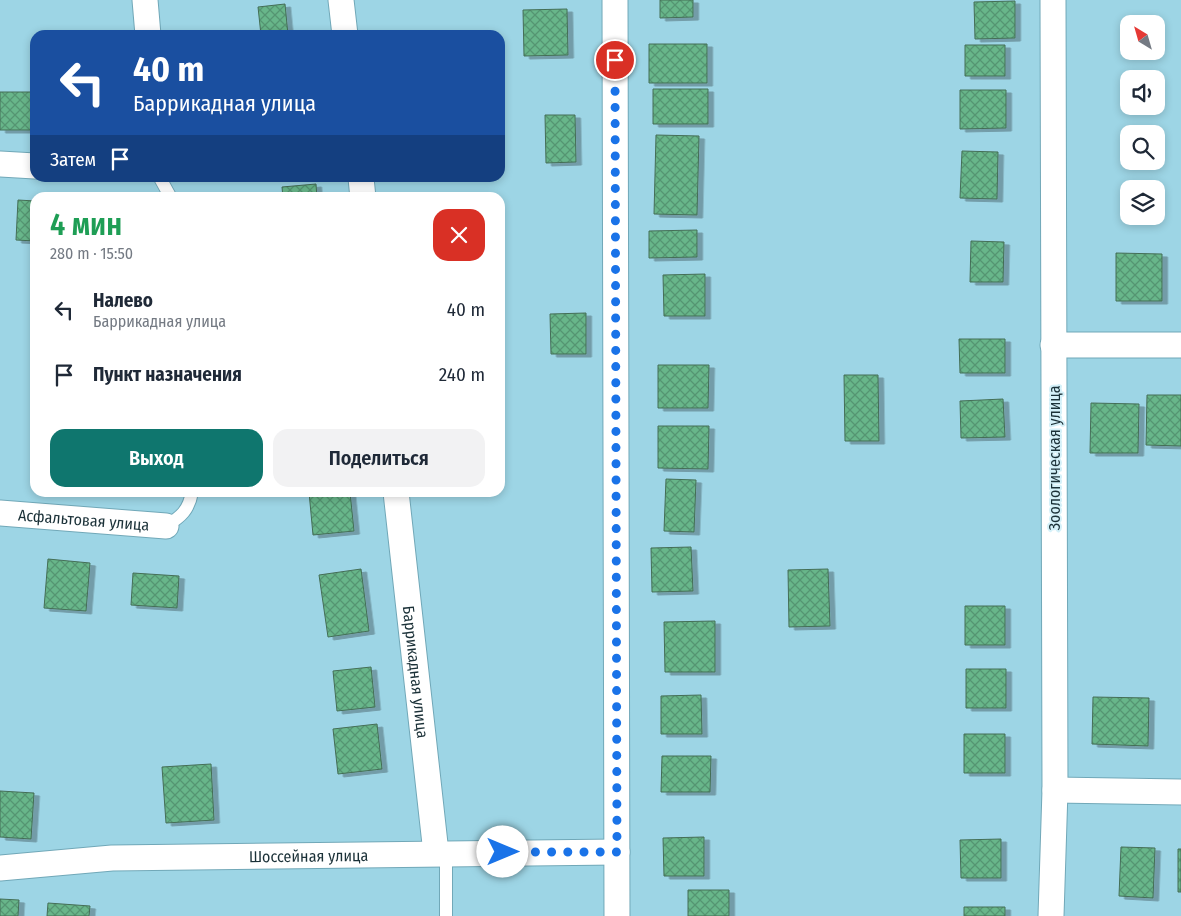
<!DOCTYPE html>
<html lang="ru">
<meta charset="utf-8">
<style>
body{margin:0;font-family:"Fira Sans Condensed",sans-serif;background:#f2f2f3;color:#1f2937;height:100vh;display:flex;flex-direction:column;font-size:19px;white-space:nowrap}
*{box-sizing:border-box;margin:0}
p{font-size:16px;color:#747a83}
.icon{flex:none;width:28px;height:28px;fill:none;stroke:currentColor;stroke-width:2;stroke-linecap:round;stroke-linejoin:round}
.map{position:relative;flex:1;overflow:hidden}
.panel{position:absolute;left:30px;top:192px;width:475px;height:305px;display:flex;flex-direction:column;background:#fff;border-radius:15px;box-shadow:0 2px 8px #0003}
.panel>*{flex:none}
.top-card{position:absolute;left:30px;top:30px;width:475px;height:152px;border-radius:15px;box-shadow:0 2px 8px #0003;background:#1a4fa0;color:#fff;overflow:hidden}
.needle{width:32px;rotate:323deg}
.fabs{position:absolute;left:1120px;top:15px;display:grid;gap:10px}
.fabs a{display:grid;place-items:center;width:45px;height:45px;border-radius:10px;background:#fff;box-shadow:0 2px 8px #0003;font-size:25px}
.pin{position:absolute;display:grid;place-items:center;width:42px;height:42px;color:#fff;margin:-21px;border:2px solid #fff;border-radius:50%;box-shadow:0 1px 5px #0007}
.me{position:absolute;width:55px;margin:-28px;rotate:90deg;stroke-linejoin:round;filter:drop-shadow(0 0 4px #0008)}
.turn{display:flex;align-items:center;gap:18px;height:105px;padding:0 20px;font-size:22px}
.turn .icon{width:65px;height:65px;stroke-width:2.5}
.turn b{display:block;font-size:35px;line-height:42px}
.then{display:flex;align-items:center;height:48px;padding:0 20px;background:#0003;gap:10px;font-size:19px}
.round{display:grid;place-items:center;flex:none;width:52px;height:52px;border-radius:15px;background:#f2f2f3}
.head{display:flex;align-items:center;justify-content:space-between;height:85px;padding:0 20px}
h1{font-size:30px;font-weight:600;line-height:38px;color:#1e9e55}
.button{display:flex;gap:10px;margin-top:auto;padding:10px 20px}
.button a{flex:1;height:58px;border-radius:15px;background:#0f766e;color:#fff;font-size:20px;font-weight:600;line-height:58px;text-align:center}
.button a+a{background:#f2f2f3;color:#1f2937}
ul{padding:0;list-style:none}
li{display:flex;align-items:center;gap:15px;height:65px;padding:0 20px}
li div{flex:1}
li b{display:block;font-size:19px}
li em{font-style:normal}
.map>svg:first-child{display:block}
</style>
<div class="map">
<svg width="1181" height="916" viewBox="0 0 1181 916">
<defs>
<pattern id="building-cross-hatch" width="8" height="8" patternUnits="userSpaceOnUse" patternTransform="scale(1.25)"><rect width="8" height="8" fill="#68b68a"/><path d="M0 0l8 8M0 8l8-8" fill="none" stroke="#559572"/></pattern>
<filter id="shadow"><feDropShadow dx="5.5" dy="3" stdDeviation="0" flood-color="#0004"/></filter>
</defs>
<rect width="100%" height="100%" fill="#9dd5e5"/>
<path fill="url(#building-cross-hatch)" stroke="#446e56" filter="url(#shadow)" d="M660,0H693V17L660,18Z
M1015,1V38L975,39L974,2Z
M285,4L288,35H261L258,7Z
M567,9L568,55L524,56L523,10Z
M649,44H707V83H649Z
M965,45H1005V76H965Z
M653,89H708V124H653Z
M960,90H1006V128L960,129Z
M0,92H35V130H0Z
M545,115H575L576,162L546,163Z
M656,135L699,136L697,215L654,214Z
M962,151L998,152L997,199L960,198Z
M316,184L317,198H283L282,187Z
M18,200L35,201V241L16,240Z
M697,230V257L649,258V231Z
M971,241L1004,242L1003,282H970Z
M1116,253L1162,254V301H1116Z
M705,274V316H664L663,275Z
M586,313V354H551L550,314Z
M959,339H1005V373H960Z
M658,365H709L708,408H658Z
M844,375H878L879,441H845Z
M1147,395H1181V446L1146,445Z
M1003,399L1005,437L961,438L960,401Z
M1091,403L1139,404L1138,453H1090Z
M658,426H709L708,469L658,468Z
M666,479L696,480L694,532L664,531Z
M309,492H350L354,531L313,535Z
M691,547L693,591L652,592L651,548Z
M48,559L90,563L86,611L44,608Z
M361,569L369,631L328,637L319,575Z
M828,569L830,626L789,627L788,570Z
M133,573L179,576L177,608L131,605Z
M965,606H1005V645H965Z
M715,621V672H665L664,622Z
M371,667L375,707L337,711L333,671Z
M966,669H1006V708H966Z
M701,695L702,734H661V696Z
M1093,697L1149,698L1148,746L1092,744Z
M377,724L382,769L338,774L333,729Z
M964,734H1005V773H964Z
M662,756H711L710,792H661Z
M211,764L214,820L166,823L162,767Z
M0,791L34,793L31,839L0,837Z
M704,837V876H664L663,838Z
M1001,839V878H961L960,840Z
M1121,847L1155,848L1153,898L1119,896Z
M1178,849H1181V892H1178Z
M688,890H729V916H688Z
M0,899L19,900L18,916H0Z
M48,903L90,906L89,916H47Z
M964,907H1005V916H964Z"/>
<g fill="none" stroke-linecap="round" stroke-linejoin="round">
<g stroke="#71a8b8" stroke-width="14">
<path id="lane" d="M160,178L171,198
M166,526C181,517 189,510 192,492
M446,852V916"/>
</g>
<g stroke="#71a8b8" stroke-width="27">
<g id="street">
<path d="M145,0L148,35"/>
<path d="M341,0L345,35"/>
<path d="M615,0L617,916"/>
<path d="M0,164L35,166"/>
<path d="M361,178L363,198"/>
<path d="M1053,345H1181"/>
<path id="s1" d="M396,492L436,853"/>
<path id="s2" d="M0,513L166,526"/>
<path d="M1055,790L1181,792"/>
<path id="s3" d="M0,868L112,858L617,852"/>
<path d="M1051,916L1055,790L1053,0"/>
</g>
</g>
<use href="#lane" stroke="#fff" stroke-width="12"/>
<use href="#street" stroke="#fff" stroke-width="25"/>
</g>
<g fill="none" stroke-linecap="round" stroke-linejoin="round">
<path stroke="#1a73e8" stroke-width="9" stroke-dasharray="0 16.2" d="M503,852H617L615,60"/>
</g>
<g text-anchor="middle" dominant-baseline="central" stroke-width="4" stroke-linejoin="round" paint-order="stroke">
<g font-size="16" fill="#1b3138" stroke="#d5f1f9">
<text transform="translate(1054 458) rotate(-90)">Зоологическая улица</text>
<text stroke="none"><textPath href="#s2" startOffset="84">Асфальтовая улица</textPath></text>
<text stroke="none"><textPath href="#s1" startOffset="181">Баррикадная улица</textPath></text>
<text stroke="none"><textPath href="#s3" startOffset="309">Шоссейная улица</textPath></text>
</g>
</g>
</svg>
<div class="fabs">
<a><svg class="needle" viewBox="-14 -14 28 28"><path d="M0-13l5 13h-10z" fill="#e53935"/><path d="M0 13l5-13h-10z" fill="#747a83"/></svg></a>
<a><svg class="icon" aria-label="sound" viewBox="0 0 24 24"><path d="M4 9h4l5-4v14l-5-4H4zM17 9q2 3 0 6"/></svg></a>
<a><svg class="icon" aria-label="search" viewBox="0 0 24 24"><circle cx="10" cy="10" r="6"/><path d="M15 15l6 6"/></svg></a>
<a><svg class="icon" aria-label="layers" viewBox="0 0 24 24"><path d="M12 4l9 5-9 5-9-5zM3 14l9 5 9-5"/></svg></a>
</div>
<div class="pin" style="left:615px;top:60px;background:#d93025"><svg class="icon" aria-label="arrive" viewBox="0 0 24 24"><path d="M6 21V4h12l-3 4 3 4H6"/></svg></div>
<svg class="me" style="left:503px;top:852px" viewBox="-20 -20 40 40"><circle r="19" fill="#fff"/><path d="M0-13L10 11 0 6-10 11z" fill="#1a73e8"/></svg>
<div class="top-card">
<div class="turn"><svg class="icon" aria-label="left" viewBox="0 0 24 24"><path d="M17 20v-9H6M10 6l-5 5 5 5"/></svg><div><b>40 m</b>Баррикадная улица</div></div>
<div class="then">Затем<svg class="icon" aria-label="arrive" viewBox="0 0 24 24"><path d="M6 21V4h12l-3 4 3 4H6"/></svg></div>
</div>
<section class="panel">
<div class="head"><div><h1>4 мин</h1><p>280 m · 15:50</p></div><a class="round" style="background:#d93025;color:#fff"><svg class="icon" aria-label="close" viewBox="0 0 24 24"><path d="M6 6l12 12M18 6L6 18"/></svg></a></div>
<ul>
<li><svg class="icon" aria-label="left" viewBox="0 0 24 24"><path d="M17 20v-9H6M10 6l-5 5 5 5"/></svg><div><b>Налево</b><p>Баррикадная улица</p></div><em>40 m</em></li>
<li><svg class="icon" aria-label="arrive" viewBox="0 0 24 24"><path d="M6 21V4h12l-3 4 3 4H6"/></svg><div><b>Пункт назначения</b></div><em>240 m</em></li>
</ul>
<div class="button"><a>Выход</a><a>Поделиться</a></div>
</section>
</div>
